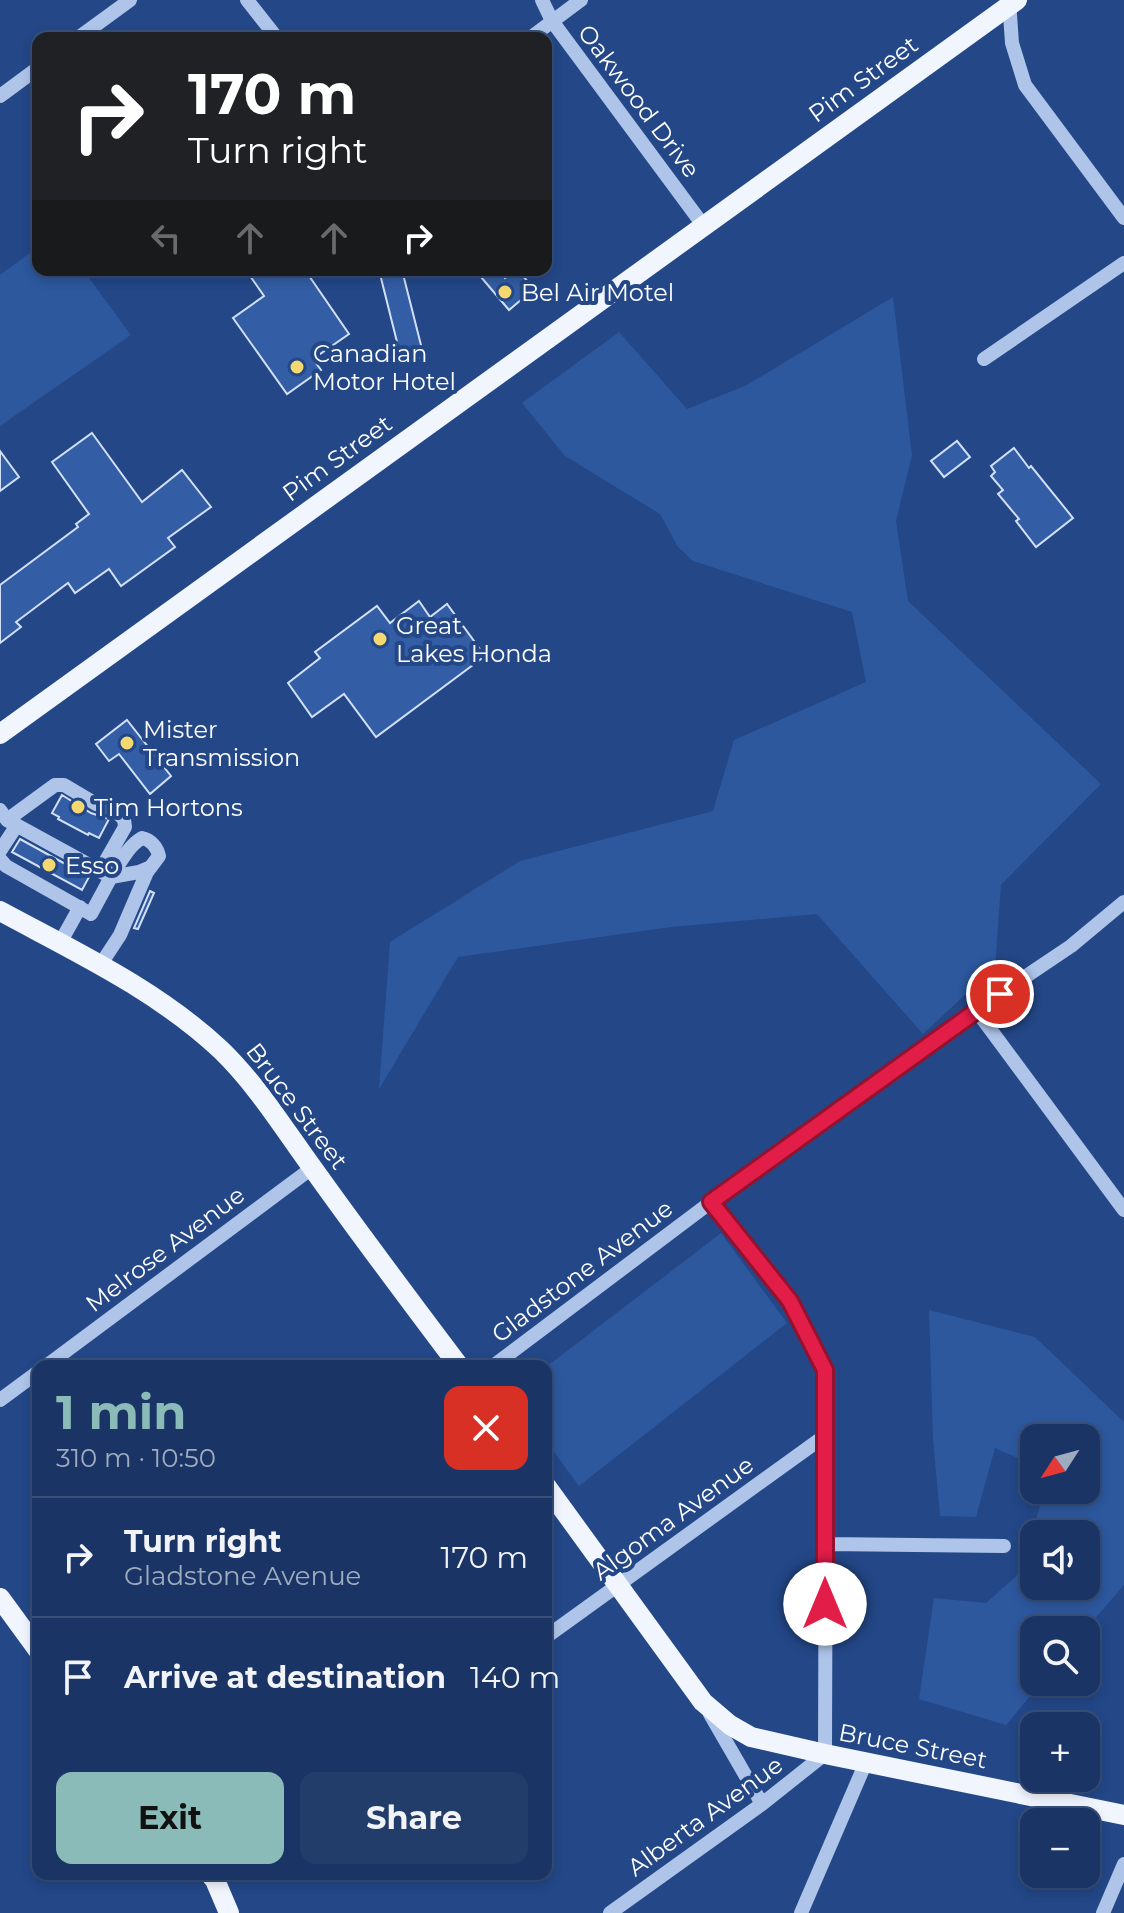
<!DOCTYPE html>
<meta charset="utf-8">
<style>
body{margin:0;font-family:Montserrat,sans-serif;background:#233d6b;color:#f1f3f6;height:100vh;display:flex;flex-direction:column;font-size:30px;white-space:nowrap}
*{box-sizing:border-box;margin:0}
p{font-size:26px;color:#9fabbf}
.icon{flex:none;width:44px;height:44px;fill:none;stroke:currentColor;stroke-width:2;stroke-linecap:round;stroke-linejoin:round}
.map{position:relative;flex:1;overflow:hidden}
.panel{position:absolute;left:32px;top:1360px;width:520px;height:520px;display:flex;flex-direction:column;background:#1a3565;border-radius:16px;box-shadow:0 4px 12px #0003,0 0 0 2px #385079}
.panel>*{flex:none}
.hud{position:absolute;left:32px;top:32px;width:520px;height:244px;border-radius:16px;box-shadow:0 4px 12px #0003,0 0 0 2px #385079;background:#202124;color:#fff;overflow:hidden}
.needle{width:52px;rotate:234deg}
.tools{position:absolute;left:1020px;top:1424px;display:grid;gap:16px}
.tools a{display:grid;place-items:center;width:80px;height:80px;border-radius:16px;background:#1a3565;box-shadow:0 4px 12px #0003,0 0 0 2px #385079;font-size:40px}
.pin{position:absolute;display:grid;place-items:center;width:68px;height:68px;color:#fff;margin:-34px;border:4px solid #fff;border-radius:50%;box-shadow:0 2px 8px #0007}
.me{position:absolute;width:88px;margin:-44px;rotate:0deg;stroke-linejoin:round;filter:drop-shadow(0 0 6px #0008)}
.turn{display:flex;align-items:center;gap:28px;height:168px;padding:0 24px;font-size:36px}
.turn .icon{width:104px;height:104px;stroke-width:2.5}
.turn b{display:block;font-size:56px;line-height:68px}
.lanes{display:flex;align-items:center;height:76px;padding:0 24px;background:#0003;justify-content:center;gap:40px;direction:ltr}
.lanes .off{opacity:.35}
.round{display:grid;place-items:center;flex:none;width:84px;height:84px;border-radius:16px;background:#233d6b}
.summary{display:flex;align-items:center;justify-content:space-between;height:136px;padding:0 24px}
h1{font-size:48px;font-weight:700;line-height:60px;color:#8bbbb9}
.primary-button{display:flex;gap:16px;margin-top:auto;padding:16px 24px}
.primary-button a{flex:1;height:92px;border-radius:16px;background:#8bbbb9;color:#111;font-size:32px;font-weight:700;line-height:92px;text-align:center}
.primary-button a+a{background:#233d6b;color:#f1f3f6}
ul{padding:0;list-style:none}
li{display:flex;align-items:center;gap:24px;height:120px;padding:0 24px;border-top:2px solid #385079}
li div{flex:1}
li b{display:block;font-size:30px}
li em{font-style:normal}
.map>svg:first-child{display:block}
</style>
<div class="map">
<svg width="1124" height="1913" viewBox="0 0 1124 1913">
<rect width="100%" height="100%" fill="#234787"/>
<path fill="#2d589e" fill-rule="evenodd" d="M38,247V270H83L131,335L0,426V275Z
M893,297L912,455L896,521L908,601L1101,784L1001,885L995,967L923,1034L817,914L671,927L458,957L379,1089L390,942L520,861L713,811L734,740L866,682L852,612L693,561L678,547L660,514L565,456L522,403L619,332L687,409L747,385Z
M721,1233L787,1323L579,1486L546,1441V1367Z
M929,1310L1035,1337L1124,1422V1585L1085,1630H1034V1682H1042L1006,1725L919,1699L934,1598L986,1603L1023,1570L1044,1490H1086V1438H1034V1465L995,1448L976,1517L940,1516L933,1439ZM1034,1534H1086V1586H1034Z"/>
<path fill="#335da4" stroke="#d2e0f7" stroke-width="2" d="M246,270H305L349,334L313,359L321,370L287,394L233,318L264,296Z
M379,270H402L424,357L402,362Z
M475,270H498L505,278L515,270H518L534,289L509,310Z
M92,433L142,502L182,470L211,507L168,538L175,547L121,586L109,569L75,593L68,583L16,622L21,627L0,643V585L78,527L76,524L89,514L52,462Z
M957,441L970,457L944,477L931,461Z
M1014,448L1029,468L1031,466L1073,518L1036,547L1016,521L1019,519L998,494L1003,490L991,476L995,472L991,466Z
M0,451L19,477L0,491Z
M419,601L430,617L447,604L485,656L376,737L344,694L312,717L288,683L320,658L315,652L377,606L390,623Z
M127,720L171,776L150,794L119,754L109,761L96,744Z
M62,795L91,813L109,819L99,838L89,833L88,835L58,819L59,817L52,813Z
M20,839L89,877L82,890L12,852Z
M150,891L154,893L138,929L134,928Z"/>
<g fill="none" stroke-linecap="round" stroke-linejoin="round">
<path stroke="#aec4e9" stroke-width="14" d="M247,0L277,38
M542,0L552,21L703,225
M1009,0L1012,43L1025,85L1124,218
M78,38L130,0
M530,38L581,0
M0,96L38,68
M984,359L1124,263
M0,810L7,820L111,877L91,914L6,866L0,859
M7,820L55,785H64L96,804L113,809L124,819L125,827L100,871
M0,851L17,825
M111,877L139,872L151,867
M60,943L80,907
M101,964L120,935L147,872L159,856C157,847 151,840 142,838C128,846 120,863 111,877
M976,1010L1124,1210
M46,1366L312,1168
M493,1366L711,1202L976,1010L1071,946L1124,902
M0,1400L38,1372
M826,1544L1004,1546
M546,1637L826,1435
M710,1714L762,1804
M610,1913L762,1804L825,1754L826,1435L825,1370L790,1301L711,1202
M801,1913L866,1762
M1103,1913L1124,1864"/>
<path stroke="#f1f5fe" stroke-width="20" d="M0,734L1017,0
M0,911C76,952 157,990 221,1050C258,1086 284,1129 314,1170C361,1236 410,1301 459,1366
M546,1486L703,1702L730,1725L751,1737L825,1754L1124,1815
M0,1598L38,1650
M210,1874L215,1880L229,1913"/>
</g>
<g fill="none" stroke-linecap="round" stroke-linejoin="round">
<g stroke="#92132f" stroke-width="20">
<path id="route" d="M825,1604V1370L790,1301L711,1202L1000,994"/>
</g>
<use href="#route" stroke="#e11d48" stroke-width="14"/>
</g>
<g fill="#f4d870" stroke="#234787" stroke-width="3">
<circle cx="505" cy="292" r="8"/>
<circle cx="297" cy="367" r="8"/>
<circle cx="380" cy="639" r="8"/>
<circle cx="127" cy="743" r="8"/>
<circle cx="78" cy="807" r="8"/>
<circle cx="49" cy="865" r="8"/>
</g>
<g text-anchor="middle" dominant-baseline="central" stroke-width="8" stroke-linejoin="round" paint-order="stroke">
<g font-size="24" fill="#fff" stroke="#234787">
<text transform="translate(863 79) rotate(-36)">Pim Street</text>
<text transform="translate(639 101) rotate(53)">Oakwood Drive</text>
<text transform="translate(337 458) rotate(-36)">Pim Street</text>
<text transform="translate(297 1106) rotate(53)">Bruce Street</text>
<text transform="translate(165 1249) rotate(-37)">Melrose Avenue</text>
<text transform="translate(582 1271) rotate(-37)">Gladstone Avenue</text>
<text transform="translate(673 1518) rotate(-36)">Algoma Avenue</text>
<text transform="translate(913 1746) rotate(11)">Bruce Street</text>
<text transform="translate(705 1816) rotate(-36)">Alberta Avenue</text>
</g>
<g font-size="24" fill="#fff" stroke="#234787" text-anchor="start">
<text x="521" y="292">Bel Air Motel</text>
<text x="313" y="353">Canadian<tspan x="313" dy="28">Motor Hotel</tspan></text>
<text x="396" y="625">Great<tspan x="396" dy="28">Lakes Honda</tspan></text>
<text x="143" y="729">Mister<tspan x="143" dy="28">Transmission</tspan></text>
<text x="94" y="807">Tim Hortons</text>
<text x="65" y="865">Esso</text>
</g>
</g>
</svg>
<div class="tools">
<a><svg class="needle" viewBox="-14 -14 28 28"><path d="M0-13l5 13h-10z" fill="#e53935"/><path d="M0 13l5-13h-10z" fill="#9fabbf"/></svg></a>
<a><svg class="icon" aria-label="sound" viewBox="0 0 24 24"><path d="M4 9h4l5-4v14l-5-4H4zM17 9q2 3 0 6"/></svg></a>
<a><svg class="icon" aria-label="search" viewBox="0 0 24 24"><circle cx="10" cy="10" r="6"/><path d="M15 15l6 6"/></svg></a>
<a>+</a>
<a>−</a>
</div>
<div class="pin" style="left:1000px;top:994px;background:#d93025"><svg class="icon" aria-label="arrive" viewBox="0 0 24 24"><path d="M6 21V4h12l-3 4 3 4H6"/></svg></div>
<svg class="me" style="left:825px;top:1604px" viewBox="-20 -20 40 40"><circle r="19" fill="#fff"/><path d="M0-13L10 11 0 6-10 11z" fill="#e11d48"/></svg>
<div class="hud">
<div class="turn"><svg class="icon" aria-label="right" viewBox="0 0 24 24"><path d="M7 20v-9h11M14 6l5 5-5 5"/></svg><div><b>170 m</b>Turn right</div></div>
<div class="lanes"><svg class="icon off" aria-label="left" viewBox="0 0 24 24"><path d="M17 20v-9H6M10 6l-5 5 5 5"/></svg><svg class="icon off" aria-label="ahead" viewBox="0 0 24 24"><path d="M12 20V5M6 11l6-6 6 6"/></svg><svg class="icon off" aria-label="ahead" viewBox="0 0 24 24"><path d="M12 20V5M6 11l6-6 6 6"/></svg><svg class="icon" aria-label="right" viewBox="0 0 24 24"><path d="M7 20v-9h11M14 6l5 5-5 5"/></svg></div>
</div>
<section class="panel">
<div class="summary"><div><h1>1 min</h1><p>310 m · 10:50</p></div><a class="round" style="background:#d93025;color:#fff"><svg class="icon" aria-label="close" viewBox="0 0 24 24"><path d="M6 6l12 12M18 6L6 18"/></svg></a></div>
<ul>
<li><svg class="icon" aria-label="right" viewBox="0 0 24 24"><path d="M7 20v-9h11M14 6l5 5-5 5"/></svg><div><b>Turn right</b><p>Gladstone Avenue</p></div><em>170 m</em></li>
<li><svg class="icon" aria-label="arrive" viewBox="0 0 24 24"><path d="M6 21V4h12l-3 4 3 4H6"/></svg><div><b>Arrive at destination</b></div><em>140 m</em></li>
</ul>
<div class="primary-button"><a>Exit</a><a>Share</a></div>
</section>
</div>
